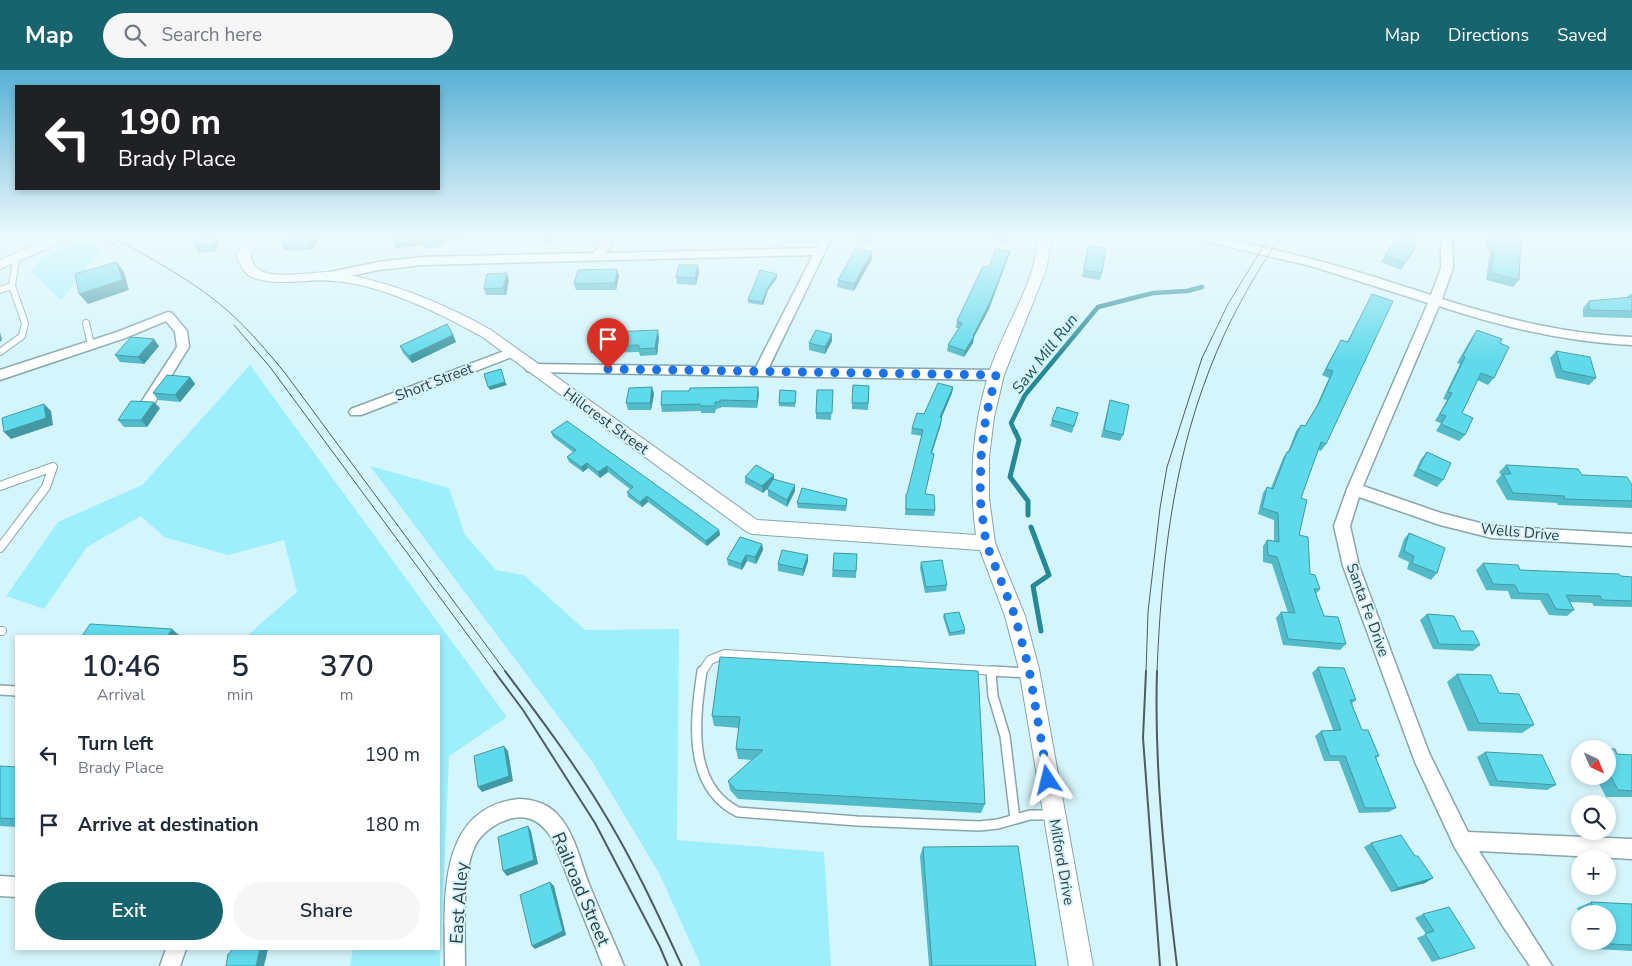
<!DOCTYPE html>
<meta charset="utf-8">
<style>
body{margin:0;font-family:"Nunito Sans",sans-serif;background:#f6f6f7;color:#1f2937;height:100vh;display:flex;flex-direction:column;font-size:19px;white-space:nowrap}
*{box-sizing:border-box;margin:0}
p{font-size:16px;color:#747a83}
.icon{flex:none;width:28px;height:28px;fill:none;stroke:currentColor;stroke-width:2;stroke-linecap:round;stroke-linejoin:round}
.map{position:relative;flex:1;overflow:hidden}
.drawer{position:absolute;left:15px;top:565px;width:425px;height:315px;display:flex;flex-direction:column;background:#fff;border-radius:0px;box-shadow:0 2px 8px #0003}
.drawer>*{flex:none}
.guide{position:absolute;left:15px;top:15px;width:425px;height:105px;border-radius:0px;box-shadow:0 2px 8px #0003;background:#202124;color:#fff;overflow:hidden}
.needle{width:32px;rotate:136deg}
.buttons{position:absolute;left:1571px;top:670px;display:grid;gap:10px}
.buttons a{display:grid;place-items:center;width:45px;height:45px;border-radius:50%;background:#fff;box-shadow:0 2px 8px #0003;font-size:25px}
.pin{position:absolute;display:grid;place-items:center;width:42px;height:42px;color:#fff;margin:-51px -21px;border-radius:50% 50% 50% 0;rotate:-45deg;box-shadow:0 0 5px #0007}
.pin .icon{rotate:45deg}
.me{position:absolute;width:55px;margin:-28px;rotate:350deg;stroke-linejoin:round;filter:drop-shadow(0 0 4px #0008)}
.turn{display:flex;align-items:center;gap:18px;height:105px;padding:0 20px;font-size:22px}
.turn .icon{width:65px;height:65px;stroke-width:2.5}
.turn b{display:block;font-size:35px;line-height:42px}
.eta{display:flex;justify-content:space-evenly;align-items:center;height:85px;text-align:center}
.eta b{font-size:30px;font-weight:600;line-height:35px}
.action{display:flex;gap:10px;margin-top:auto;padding:10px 20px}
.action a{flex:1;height:58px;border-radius:30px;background:#17636e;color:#fff;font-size:20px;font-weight:600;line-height:58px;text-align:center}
.action a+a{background:#f6f6f7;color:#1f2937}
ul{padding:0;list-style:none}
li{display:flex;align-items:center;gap:15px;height:70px;padding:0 20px}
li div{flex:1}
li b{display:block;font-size:19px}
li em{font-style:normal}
header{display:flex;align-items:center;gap:30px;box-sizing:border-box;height:70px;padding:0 25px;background:#17636e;color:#fff}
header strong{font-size:24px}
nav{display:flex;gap:28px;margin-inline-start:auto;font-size:18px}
.search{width:350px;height:45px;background:#f6f6f7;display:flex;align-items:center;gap:12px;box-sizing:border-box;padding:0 18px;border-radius:28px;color:#747a83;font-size:19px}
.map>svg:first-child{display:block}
</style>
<header>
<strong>Map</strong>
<div class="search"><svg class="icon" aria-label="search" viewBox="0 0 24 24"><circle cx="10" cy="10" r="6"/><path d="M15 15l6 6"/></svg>Search here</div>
<nav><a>Map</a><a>Directions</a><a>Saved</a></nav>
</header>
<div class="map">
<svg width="1632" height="896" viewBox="0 0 1632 896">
<rect width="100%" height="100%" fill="#d4f5fb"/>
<path fill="#9eeffc" d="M86,167L102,178L61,230L31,201L41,188Z
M250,295L507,647L449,686L440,896H350L353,879H439V566H247L297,522L284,470L228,485L164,467L141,446L87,477L44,539L6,526L58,452L142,415Z
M370,396L449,418L465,465L496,500L524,505L585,560L679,559L677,770L824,782L831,896H701L659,803L593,693Z"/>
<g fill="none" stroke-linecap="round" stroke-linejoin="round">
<path stroke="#258a96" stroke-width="4.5" d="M1015,362L1011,353L1025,325L1098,237L1153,223L1187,221L1202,217"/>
<path stroke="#258a96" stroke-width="5" d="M1015,361L1019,370L1010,407L1028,431V445
M1031,457L1049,505L1033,516L1041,561"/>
<g stroke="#86a6aa" stroke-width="8">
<path id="service-far2" d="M0,220L12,216
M86,253L91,275
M0,282L22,266L25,253L12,216L16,189"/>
</g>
<g stroke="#86a6aa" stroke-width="10">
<path id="service-far1" d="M0,416L53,397L46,417L0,478
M0,561H2
M702,602L710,590L725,584L1012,602"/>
</g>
<g stroke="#86a6aa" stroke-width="12">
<path id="service" d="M702,601C695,649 686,716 738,742L857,751L979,756L998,754L1030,745H1052
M992,601L1029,603
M991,602L993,626L1005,666L1015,749
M0,620L16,621"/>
</g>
<g stroke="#86a6aa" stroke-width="3">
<path id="minor" d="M604,167H615L606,183L816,178L822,167H832L769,297L996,300L1001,302L1003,305L1001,308L996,310L532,302L527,301L525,298L527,295L532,294L756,297L813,185L422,195L379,200L330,210L324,206L330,202L379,192L422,187L594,183Z
M1192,167C1215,165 1238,172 1261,177C1319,189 1375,207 1431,225L1441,198V167H1452L1453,198L1442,229C1505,249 1566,264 1632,267V275C1565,272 1502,257 1439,236L1363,416L1441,443L1492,456L1632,464V476L1492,468L1440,455L1359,427L1350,456L1359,496L1429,683L1468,762L1632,769V789L1479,781L1552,896H1530L1502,855L1455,778L1415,692L1343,496L1334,456L1347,419L1428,233L1311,196L1198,170Z
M168,242L172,243L187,261L189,277L152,337H142L140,334L177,277L175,262L166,251L125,268L0,310V300L117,262Z
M512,278L518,282L517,285L361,345H351L349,342L351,339Z
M519,729C532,729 548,734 557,744C575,763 580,791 589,814C600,842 613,869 624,896H603L553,770C544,755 532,744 513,748C499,751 483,761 476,774C461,801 465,864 465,896H445C445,834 435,738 519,729Z
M0,806L16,807V827L0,826Z
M166,879H186L180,896H160Z"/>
</g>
<g stroke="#86a6aa" stroke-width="2">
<path id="tertiary" d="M53,167H70L68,170L0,199V190Z
M249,167H262L250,185C252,190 253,195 257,198C270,211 314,201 333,202C343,203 353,206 363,208C408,219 450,237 491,260L757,450L976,465C969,410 972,360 988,306C999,270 1020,237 1032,201C1035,190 1037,178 1039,167H1052L1046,200L1004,305L994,347L989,387V428L995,473L1025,546L1039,599L1093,896H1069L1019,599L1005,546L980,480L753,464L747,462L481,266C439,243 383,215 334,211C307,208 281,217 254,208C244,205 240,194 236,185Z"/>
</g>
<use href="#service-far2" stroke="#fff" stroke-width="6"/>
<use href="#service-far1" stroke="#fff" stroke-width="8"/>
<use href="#service" stroke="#fff" stroke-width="9"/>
<use href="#minor" fill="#fff" fill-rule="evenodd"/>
<use href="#tertiary" fill="#fff" fill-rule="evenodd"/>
<path stroke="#4d5d60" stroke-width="1" d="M101,167L118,177
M112,167C152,189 194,211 228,241C249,260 267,281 285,303L506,602
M234,255L270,297L495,602
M1146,602L1148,542L1160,438L1167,397L1202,288L1228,234L1269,167
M1157,602C1161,500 1172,396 1209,301C1227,253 1252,209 1280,167"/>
<path stroke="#4d5d60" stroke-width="2" d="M494,601L523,640L595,753L660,877L668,896
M505,601C538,645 572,690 601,738C632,788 657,842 682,896
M1146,601L1143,668L1160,896
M1157,601C1154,699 1165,798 1177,896"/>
</g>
<path fill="#52bbca" d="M320,167L312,180H284L280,173Z
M539,167H557L556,172H541Z
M858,167H877L872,174L858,171Z
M993,167H1011L1010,173L992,170Z
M1485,167H1521L1519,210L1513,217L1486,210L1490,181L1487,180Z
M219,169L215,182L199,183L194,177L195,175L193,172Z
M466,169L442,172L440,177L426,178L424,175L396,178L393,171Z
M1088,176L1102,203L1100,210L1082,207Z
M1415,178L1401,200L1381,192L1385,185Z
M872,182V189L854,221L837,217L838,210Z
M1008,188L989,239L974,267L973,273L964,287L947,281L948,275L959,258H956L957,251L989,197Z
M699,202L696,215L677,214L676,207Z
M619,206L616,220H576L574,214Z
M777,208L768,220L763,235L748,233V230Z
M509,210L506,225H486L484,219Z
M1372,224L1326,374L1321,381L1318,380L1301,428L1299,465L1310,504L1320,519L1316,524L1324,546L1346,574L1340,580L1283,575L1276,548L1281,542L1288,543L1272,494L1263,492V476L1267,470L1274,471V450L1258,444L1263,423L1267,417L1271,418L1283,388L1287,382H1288L1296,361L1301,355L1305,356L1315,339L1329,308L1322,305L1341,270L1347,272Z
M1630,224H1632V248L1583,247V238L1589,231L1626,228Z
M1477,260L1500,273L1494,308L1488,315L1477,310L1462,343L1465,365L1459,371L1436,361L1441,353L1435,351L1447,330L1443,329L1460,294L1457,293L1472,267Z
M453,265L456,272L412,293L403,283L400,276Z
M659,267L657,285L640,286L639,282L591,283L590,276Z
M832,271L825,284L809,280V273Z
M159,276L144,294L120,292L115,285Z
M1556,281L1596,308L1589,315L1556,308L1550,288Z
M190,307L195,314L180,332L158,330L153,323Z
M853,315L869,316L868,340L852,339Z
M652,317L654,324L651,340H628L626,333Z
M953,317L952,323L941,348V354L932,383L934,384L933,390L925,424L935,440L934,446L905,445L906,424H907L922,366L911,364L912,358L924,344Z
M833,320L831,350L816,349V343Z
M759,324L757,338L721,337V338L716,339L715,343H701V341L662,342L661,335Z
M796,324L795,337L779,336V333Z
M1110,330L1123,365L1120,371L1101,367L1108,337Z
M160,338L147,357H124L118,350Z
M1078,343L1072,363L1050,356L1052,350Z
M551,362L719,460L720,465L707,476L648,432L642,437L628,427L627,422L630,419L608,402L600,408L588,398L583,402L569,392L567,387L573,382L553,367Z
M1427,382L1443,410L1437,417L1413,406L1421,389Z
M1506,395L1582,405L1632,415V438L1558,435L1557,433L1507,430L1496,411L1501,405L1499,402Z
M774,405V409L795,421L787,437L768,426V418L763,423L745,413V407Z
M797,433L847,435L846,441L798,438Z
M1409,463L1437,503L1431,510L1407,499L1409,492L1398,487L1404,469Z
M762,474L763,480L756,494L747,491L742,500L728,495L727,489Z
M834,483L857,484L856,508L832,507Z
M808,491L803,506L778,501V494Z
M921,492L947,515L946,521L925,523L920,498Z
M1483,493L1520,500L1632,507V537L1594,536L1592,533L1570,532L1574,540L1567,546L1549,545L1540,530L1511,529L1508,521L1486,520L1476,500Z
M944,544L965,560V564L949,566L943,547Z
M1427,544L1461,561L1480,575L1473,581L1433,579L1420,550Z
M720,587L985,734L981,743L738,729L730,720L728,711L752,690L738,689L736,679L739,658L714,656L712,646Z
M1318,597L1356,630L1351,634L1362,660L1379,686L1376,688L1396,738L1389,742L1359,743L1339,691H1324L1315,666L1321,661L1333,660L1312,603Z
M1457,604L1499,623L1534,655L1522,663L1468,661L1447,612Z
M1608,679L1617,684L1632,685V727H1606L1595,706H1608Z
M1485,682L1556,715L1547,720L1490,716L1477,687Z
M0,696L16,697V757L0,756Z
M1371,773L1415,786L1433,808L1425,813L1391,822L1364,777Z
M923,777L1036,896H929L920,786Z
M1591,832L1632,834V881L1595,879L1592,871H1608V844H1580V845L1577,838Z
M1423,844L1475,878L1432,892L1417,868L1426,864L1415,848Z"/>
<path fill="#4299a4" d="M213,167H221L215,182L211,175Z
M312,167H320L312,180L309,173Z
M439,167H466V169L442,172L440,177L438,170Z
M872,167H877L872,174Z
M424,168L423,171L424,175L396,178L393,171Z
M1010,181L1008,188L989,239L974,267L973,273L964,287L965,281L973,266Z
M872,182V189L854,221V214Z
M117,192L124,202L129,220L88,234L79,224Z
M698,195L699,202L696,215L695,208Z
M617,199L619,206L616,220L615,213Z
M507,203L509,210L506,225L503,218Z
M777,204V208L768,220L763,235L762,232L768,217Z
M658,260L659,267L657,285L655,278Z
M0,262L2,270L0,272Z
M832,264V271L825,284V277Z
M453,265L456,272L412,293L409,286Z
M154,269L159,276L144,294L138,287Z
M190,307L195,314L180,332L175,325Z
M505,312L507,315L490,320L488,317Z
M652,317L654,324L651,340L650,333Z
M758,317L759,324L757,338V331Z
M953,317L952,323L939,354L940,347Z
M154,332L160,338L147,357L141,350Z
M44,334L51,341L53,355L11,369L4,362Z
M942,348L941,354L930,389L931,383Z
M587,393L588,398L583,402L581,397Z
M607,396L608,402L600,408L598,402Z
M774,405V411L763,423L762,416Z
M795,415V421L787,437V430Z
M647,426L648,432L642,437L640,432Z
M719,460L720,465L707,476L706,471Z
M762,474L763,480L756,494L755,487Z
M746,485L747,491L742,500L741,494Z
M808,485V491L803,506V499Z
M172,559L180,566H170L168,565Z
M504,676L508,681L513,711L482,722L478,717Z
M528,756L531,761L538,794L507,806L503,801Z
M1433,808L1425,813L1391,822L1398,818Z
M550,812L554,816L566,865L535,879L532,876Z
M260,879H268L264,896H256Z"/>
<path fill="#5fdaeb" stroke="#4299a4" d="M196,167H213L211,175L194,177L197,171L193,172Z
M284,167H312L309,173H280Z
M394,167H439L438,170L423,171L424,168L393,171Z
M1398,167H1415V178L1405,193L1385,185Z
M1491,167H1521L1519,210L1491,203L1495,174H1491Z
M1088,176L1106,178L1102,203L1084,200Z
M856,178L872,182L854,214L838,210Z
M996,178L1010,181L990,232L973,266H974L965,281L948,275L962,253L957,251L983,196L989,197Z
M117,192L122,210L79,224L75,204Z
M679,195H698L695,208L676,207Z
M617,199L615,213L574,214L578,200Z
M760,200L777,204L768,217L762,232L748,230Z
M507,203L503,218L484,219L487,204Z
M1372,224L1393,231L1326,374L1321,372L1301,428L1307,430L1299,465L1308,467L1310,504L1315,505L1320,519H1314L1324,546L1338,547L1346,574L1288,569L1281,542L1295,543L1277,487L1268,485L1267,470L1279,472L1278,443L1262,438L1267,417L1273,419L1287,382H1289L1301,355L1305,356L1319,333L1333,301L1326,299L1341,270L1348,272Z
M1632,227V241L1589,240V231Z
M447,254L453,265L409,286L400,276Z
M658,260L655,278L639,279V275L590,276L589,263Z
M816,260L832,264L825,277L809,273Z
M1477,260L1502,269L1500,273L1509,277L1494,308L1481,303L1462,343L1473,348L1465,365L1441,354L1446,346L1440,344L1452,323L1448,322L1465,287L1463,286Z
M131,267L154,269L138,287L115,285Z
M1556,281L1590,287L1596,308L1562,301Z
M501,299L505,312L488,317L484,304Z
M167,305L190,307L175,325L153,323Z
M938,313L953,317L940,347L942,348L931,383L934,384L925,424L934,425L935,440L906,439V424H907L923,360L912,358L917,343L924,344Z
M853,315L869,316L868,333H852Z
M652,317L650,333H626L629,318Z
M758,317L757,331L720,330V332H715V336H700V334L661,335L662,321H689L690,318Z
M780,320L796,321L795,333H779Z
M817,320H833L832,343H816Z
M1110,330L1129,335L1123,365L1104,360Z
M131,331L154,332L141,350H118Z
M44,334L46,348L4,362L2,348Z
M1057,337L1078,343L1074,356L1052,350Z
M567,351L719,460L706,471L647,426L640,432L627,422L633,417L607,396L598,402L587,393L581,397L567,387L576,380L551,362Z
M1427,382L1451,393L1443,410L1418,399Z
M756,395L774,405L762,416L745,407Z
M1506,395L1578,399L1582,405L1627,407L1632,415V431L1565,429L1564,426L1513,423L1503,404H1511Z
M773,409L795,415L787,430L767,419Z
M802,418L847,429L846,436L797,433Z
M1409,463L1445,478L1437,503L1412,493L1414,486L1404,481Z
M740,467L762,474L755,487L746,485L741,494L727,489Z
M782,480L808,485L803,499L778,494Z
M834,483L857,484L856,501L833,500Z
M942,490L947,515L926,517L921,492Z
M1483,493L1518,495L1520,500L1619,504L1621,506L1632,507V531L1602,530L1600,526L1566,525L1574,540L1556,539L1548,524L1519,523L1515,515L1493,514Z
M959,542L965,560L950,563L944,544Z
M1427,544L1454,546L1461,561H1473L1480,575L1439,574Z
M90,554L172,559L168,565H178L177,566H82Z
M720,587L978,601L985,734L736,720L728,711L763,680L736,679L740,647L712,646Z
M1318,597L1344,598L1356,630H1350L1362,660H1368L1379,686H1375L1396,738H1365L1345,686H1330L1321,661L1341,660Z
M1457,604L1491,605L1499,623L1519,624L1534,655L1479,653Z
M504,676L509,706L478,717L474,686Z
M1608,679H1615L1617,684L1632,685V721L1618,720L1608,701Z
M1485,682L1542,685L1556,715L1497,711Z
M0,696L16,697V749L0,748Z
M528,756L534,790L503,801L498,767Z
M1401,765L1415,786H1418L1433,808L1398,818L1371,773Z
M1018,776L1036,896H932L923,777Z
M550,812L563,861L532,876L520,825Z
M1591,832L1632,834V875L1610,874L1608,868V844H1597Z
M1449,837L1475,878L1440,889L1425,864L1434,861L1423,844Z
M232,879H260L256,896H226L228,884L230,883Z"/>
<linearGradient id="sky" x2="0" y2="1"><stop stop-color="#58b0d6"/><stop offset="0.57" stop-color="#ecfafd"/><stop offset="1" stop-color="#ecfafd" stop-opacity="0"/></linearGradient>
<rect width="1632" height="292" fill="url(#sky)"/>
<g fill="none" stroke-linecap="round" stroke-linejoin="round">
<path stroke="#1a73e8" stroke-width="9" stroke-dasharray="0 16.2" d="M608,299L996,305L986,346L981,387L980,428L986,473L1015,546L1029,599L1048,710"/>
</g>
<g text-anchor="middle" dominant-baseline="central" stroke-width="4" stroke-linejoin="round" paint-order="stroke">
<g font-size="15" fill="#323f41" stroke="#d4f5fb">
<text transform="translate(434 312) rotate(-21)">Short Street</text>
<text transform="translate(606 351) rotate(36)">Hillcrest Street</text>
<text transform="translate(1520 462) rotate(5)">Wells Drive</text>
<text transform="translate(1368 540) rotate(70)">Santa Fe Drive</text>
<text transform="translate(1062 792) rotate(80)">Milford Drive</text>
</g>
<g font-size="16" font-style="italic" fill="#20545c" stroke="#d4f5fb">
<text transform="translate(1045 284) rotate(-52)">Saw Mill Run</text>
</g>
<g font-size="18" fill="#323f41" stroke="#d4f5fb">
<text transform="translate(581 819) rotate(67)">Railroad Street</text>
<text transform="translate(459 833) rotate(-86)">East Alley</text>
</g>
</g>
</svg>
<div class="buttons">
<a><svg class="needle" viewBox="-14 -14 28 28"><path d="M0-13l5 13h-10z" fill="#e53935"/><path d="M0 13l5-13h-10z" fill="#747a83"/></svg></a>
<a><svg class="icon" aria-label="search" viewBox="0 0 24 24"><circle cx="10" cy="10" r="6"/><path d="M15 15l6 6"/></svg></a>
<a>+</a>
<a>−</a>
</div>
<div class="pin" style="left:608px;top:299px;background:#d93025"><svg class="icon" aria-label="arrive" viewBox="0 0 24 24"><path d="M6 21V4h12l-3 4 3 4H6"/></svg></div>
<svg class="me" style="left:1048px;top:710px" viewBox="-20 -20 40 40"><path d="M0-17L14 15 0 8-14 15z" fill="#1a73e8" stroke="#fff" stroke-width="4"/></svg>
<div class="guide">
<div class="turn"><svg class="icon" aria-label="left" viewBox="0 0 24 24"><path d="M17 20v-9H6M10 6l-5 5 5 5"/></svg><div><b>190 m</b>Brady Place</div></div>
</div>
<section class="drawer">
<div class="eta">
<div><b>10:46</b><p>Arrival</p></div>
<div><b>5</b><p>min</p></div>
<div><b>370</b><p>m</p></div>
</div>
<ul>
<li><svg class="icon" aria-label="left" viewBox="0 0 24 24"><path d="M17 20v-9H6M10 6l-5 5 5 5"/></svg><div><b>Turn left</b><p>Brady Place</p></div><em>190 m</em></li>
<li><svg class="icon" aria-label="arrive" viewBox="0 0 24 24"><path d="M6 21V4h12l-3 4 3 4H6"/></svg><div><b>Arrive at destination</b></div><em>180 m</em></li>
</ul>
<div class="action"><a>Exit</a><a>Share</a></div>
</section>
</div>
